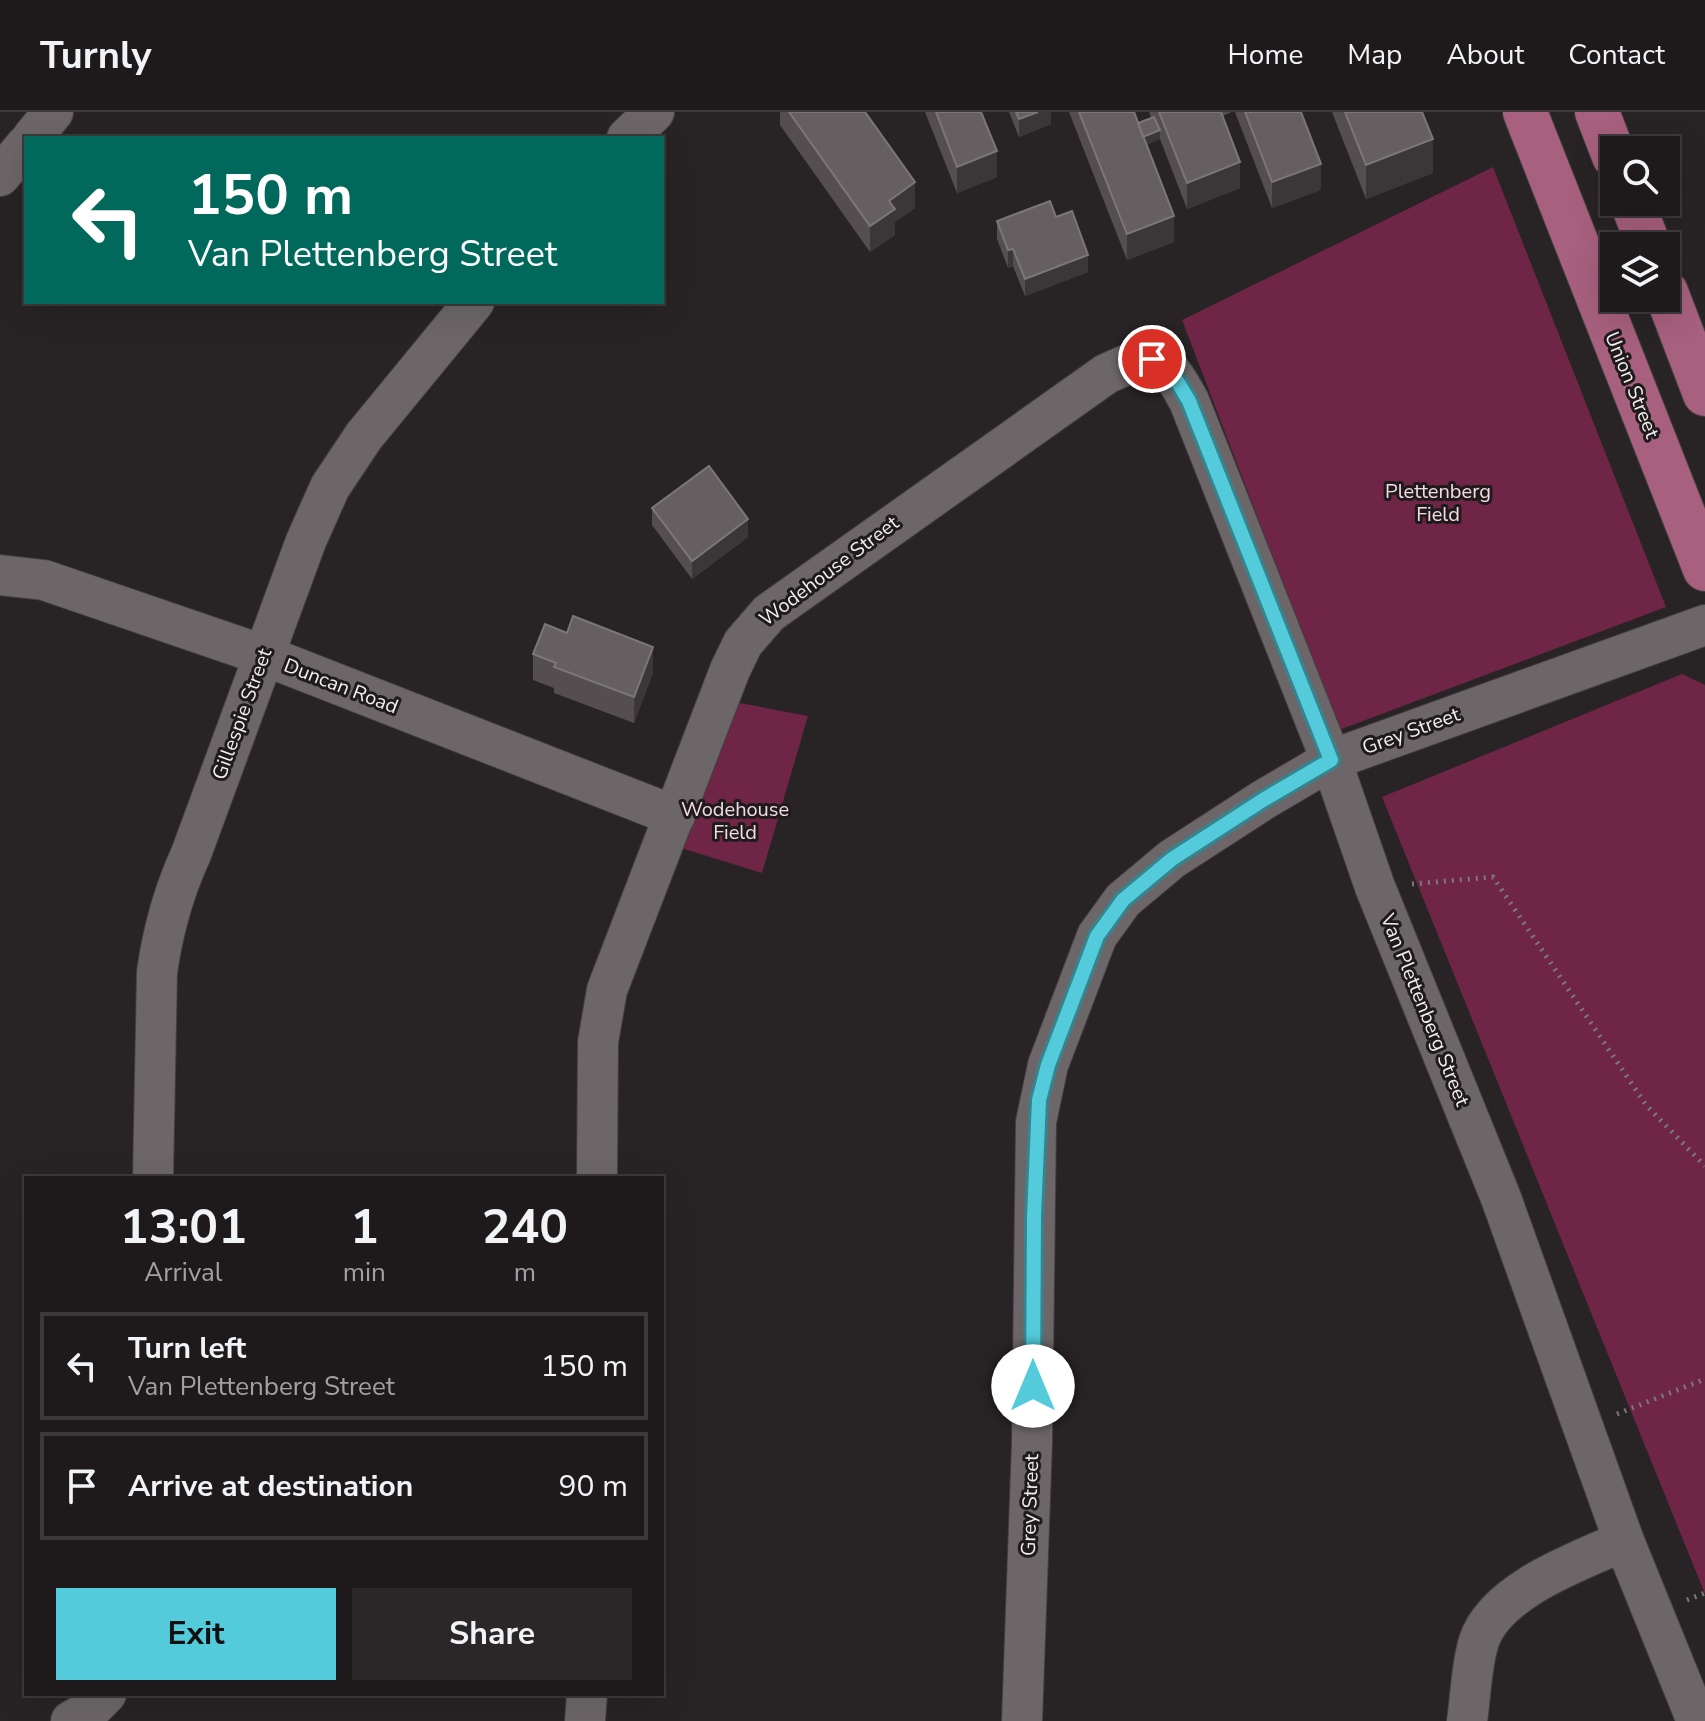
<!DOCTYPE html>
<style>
body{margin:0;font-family:"Nunito Sans",sans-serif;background:#2b2729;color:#f1f3f6;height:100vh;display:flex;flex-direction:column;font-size:30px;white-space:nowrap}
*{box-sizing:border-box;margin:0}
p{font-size:26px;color:#a1a1a3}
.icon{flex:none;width:44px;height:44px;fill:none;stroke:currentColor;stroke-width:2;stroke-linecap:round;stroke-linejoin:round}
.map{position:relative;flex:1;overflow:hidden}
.drawer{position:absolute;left:24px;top:1064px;width:640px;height:520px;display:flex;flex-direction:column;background:#1e1a1c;border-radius:0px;box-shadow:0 8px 32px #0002,0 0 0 2px #3c383b}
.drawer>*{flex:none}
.top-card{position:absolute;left:24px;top:24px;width:640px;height:168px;border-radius:0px;box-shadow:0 8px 32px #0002,0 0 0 2px #3c383b;background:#00695c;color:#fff;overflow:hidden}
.fabs{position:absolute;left:1600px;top:24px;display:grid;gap:16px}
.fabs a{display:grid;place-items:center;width:80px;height:80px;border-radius:0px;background:#1e1a1c;box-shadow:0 8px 32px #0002,0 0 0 2px #3c383b;font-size:40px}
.pin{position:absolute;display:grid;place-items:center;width:68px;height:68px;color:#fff;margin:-34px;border:4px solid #fff;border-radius:50%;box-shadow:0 2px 8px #0007}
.me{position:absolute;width:88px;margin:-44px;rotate:0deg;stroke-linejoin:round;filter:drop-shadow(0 0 6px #0008)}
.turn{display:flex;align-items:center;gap:28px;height:168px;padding:0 32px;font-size:36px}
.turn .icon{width:104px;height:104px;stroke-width:2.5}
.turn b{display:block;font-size:56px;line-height:68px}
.eta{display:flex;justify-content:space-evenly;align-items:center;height:136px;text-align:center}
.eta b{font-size:48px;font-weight:700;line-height:56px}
.primary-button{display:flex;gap:16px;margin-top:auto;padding:16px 32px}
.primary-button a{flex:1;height:92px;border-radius:0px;background:#53cbda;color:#111;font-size:32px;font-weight:700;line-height:92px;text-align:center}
.primary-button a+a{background:#2b2729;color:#f1f3f6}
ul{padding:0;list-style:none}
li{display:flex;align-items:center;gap:24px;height:108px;margin:0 16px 12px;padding:0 16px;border:4px solid #3c383b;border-radius:0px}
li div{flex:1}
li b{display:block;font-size:30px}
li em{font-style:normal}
header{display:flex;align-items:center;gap:48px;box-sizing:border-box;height:112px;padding:0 40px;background:#1e1a1c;border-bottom:2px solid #3c383b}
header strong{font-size:38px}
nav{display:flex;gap:44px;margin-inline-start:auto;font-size:28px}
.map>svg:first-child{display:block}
</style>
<header>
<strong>Turnly</strong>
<nav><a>Home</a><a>Map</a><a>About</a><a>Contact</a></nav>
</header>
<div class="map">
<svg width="1705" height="1609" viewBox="0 0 1705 1609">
<rect width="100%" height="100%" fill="#282325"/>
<path fill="#6f2545" d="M1493,55L1666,495L1339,618L1182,208Z
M1682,562L1705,573V1482L1382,685Z
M735,590L808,604L762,761L681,736Z"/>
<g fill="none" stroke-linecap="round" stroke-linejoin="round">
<g stroke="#433e40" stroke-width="42">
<path id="minor" d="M32,26L53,0
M627,26L654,0
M0,64L26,33
M0,463L44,468L263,543L675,704
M153,1066L157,860C163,818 173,781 191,742L306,429L330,375L364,324L474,190
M597,1066L598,930L607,878L730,558L743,531L769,501L1106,262C1155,239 1163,241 1189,289L1331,648L1375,775L1501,1086L1624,1429L1697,1609
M71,1609L90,1598L106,1582
M585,1609L587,1582
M1022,1609L1032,1330L1036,1010L1048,953L1097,824L1123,788L1172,747L1263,688L1331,648L1705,513
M1467,1609C1471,1583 1471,1554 1479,1529C1496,1478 1579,1449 1624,1429"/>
</g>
<g stroke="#433e40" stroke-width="46">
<path id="major" d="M1525,0L1705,457
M1597,0L1614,44
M1632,90L1649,134
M1666,180L1705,282"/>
</g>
<path stroke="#7c7779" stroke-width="5" stroke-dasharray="2 6" stroke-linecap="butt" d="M1412,772L1493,765L1646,993L1705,1054
M1617,1302L1705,1267
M1687,1488L1705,1481"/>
<use href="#minor" stroke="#6c6668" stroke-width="40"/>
<use href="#major" stroke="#a7607d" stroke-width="44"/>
</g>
<path fill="#544e50" d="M780,0H865L915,96L895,110V123L870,140L780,13Z
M925,0H981L997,65L957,81Z
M1009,0H1051V12L1019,25Z
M1069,0H1134L1138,11L1151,6L1149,0H1232L1222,4L1240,76L1187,97L1160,27L1146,33L1174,130L1127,148Z
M1235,0H1301L1321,78L1272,96Z
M1332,0H1422L1433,61L1366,87Z
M1056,105L1088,160L1025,184L1013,154L1008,156L997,127V109Z
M652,396L748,425L692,467L652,413Z
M533,542L653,561L634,611L554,581V576L533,568Z"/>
<path fill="#3b3638" d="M1038,0H1051V12L1019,25V7Z
M1160,18V27L1138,36V27Z
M1433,27V61L1366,87V53Z
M997,39V65L957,81V55Z
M1240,50V76L1187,97V71Z
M1321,52V78L1272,96V70Z
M915,70V96L895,110V123L870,140V114L889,89Z
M1174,104V130L1127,148V122Z
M1013,137V154L1008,156V138Z
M1088,143V160L1025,184V167Z
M748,407V425L692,467V449Z
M653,535V561L634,611V585Z"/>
<path fill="#655f61" stroke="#7b7678" stroke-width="2" d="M789,0H865L915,70L889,89L895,97L870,114Z
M936,0H981L997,39L957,55Z
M1016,0H1038L1019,7Z
M1079,0H1134L1174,104L1127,122Z
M1159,0H1221L1240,50L1187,71Z
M1245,0H1301L1321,52L1272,70Z
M1345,0H1422L1433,27L1366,53Z
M1154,5L1160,18L1143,25L1138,11Z
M1050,89L1056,105L1072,99L1088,143L1025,167L1013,137L1008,138L997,109Z
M709,354L748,407L692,449L652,396Z
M573,504L653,535L634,585L554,555L556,551L533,542L545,512L567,521Z"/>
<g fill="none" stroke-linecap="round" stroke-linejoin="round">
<g stroke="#36848e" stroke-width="20">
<path id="route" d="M1033,1274L1034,1104L1039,988L1048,953L1097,824L1123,788L1172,747L1263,688L1331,648L1189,289L1171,259L1152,247"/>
</g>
<use href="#route" stroke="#53cbda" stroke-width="14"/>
</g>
<g text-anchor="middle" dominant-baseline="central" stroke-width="6" stroke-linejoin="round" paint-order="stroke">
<g font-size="20" fill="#f3eff0" stroke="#1f1a1b">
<text transform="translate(1632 273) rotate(68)">Union Street</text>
<text transform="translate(829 459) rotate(-37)">Wodehouse Street</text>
<text transform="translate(341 574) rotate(21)">Duncan Road</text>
<text transform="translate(242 602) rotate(-70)">Gillespie Street</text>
<text transform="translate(1411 619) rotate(-20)">Grey Street</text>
<text transform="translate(1425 898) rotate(68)">Van Plettenberg Street</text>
<text transform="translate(1030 1393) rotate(-88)">Grey Street</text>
</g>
<g font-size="20" fill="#f4dbe3" stroke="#1f1a1b">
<text x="1438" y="379">Plettenberg<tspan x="1438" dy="23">Field</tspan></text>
<text x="735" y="697">Wodehouse<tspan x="735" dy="23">Field</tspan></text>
</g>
</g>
</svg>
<div class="fabs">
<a><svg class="icon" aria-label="search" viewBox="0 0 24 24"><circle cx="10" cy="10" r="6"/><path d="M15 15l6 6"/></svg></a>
<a><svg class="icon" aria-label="layers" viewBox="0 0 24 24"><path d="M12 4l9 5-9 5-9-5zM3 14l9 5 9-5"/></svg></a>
</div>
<div class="pin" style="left:1152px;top:247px;background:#d93025"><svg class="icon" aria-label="arrive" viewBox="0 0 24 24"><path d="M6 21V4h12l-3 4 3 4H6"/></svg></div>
<svg class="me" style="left:1033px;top:1274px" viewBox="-20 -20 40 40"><circle r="19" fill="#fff"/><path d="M0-13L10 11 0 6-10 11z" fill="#53cbda"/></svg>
<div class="top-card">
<div class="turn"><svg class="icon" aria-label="left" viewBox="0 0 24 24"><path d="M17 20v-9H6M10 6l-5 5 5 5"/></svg><div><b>150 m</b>Van Plettenberg Street</div></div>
</div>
<section class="drawer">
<div class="eta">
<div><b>13:01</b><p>Arrival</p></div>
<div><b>1</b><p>min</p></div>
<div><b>240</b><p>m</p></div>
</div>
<ul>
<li><svg class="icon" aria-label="left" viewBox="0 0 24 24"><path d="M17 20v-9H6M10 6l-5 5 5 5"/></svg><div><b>Turn left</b><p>Van Plettenberg Street</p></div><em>150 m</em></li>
<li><svg class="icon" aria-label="arrive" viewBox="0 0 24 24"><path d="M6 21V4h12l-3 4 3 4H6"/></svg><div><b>Arrive at destination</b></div><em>90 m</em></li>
</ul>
<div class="primary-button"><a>Exit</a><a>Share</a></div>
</section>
</div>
